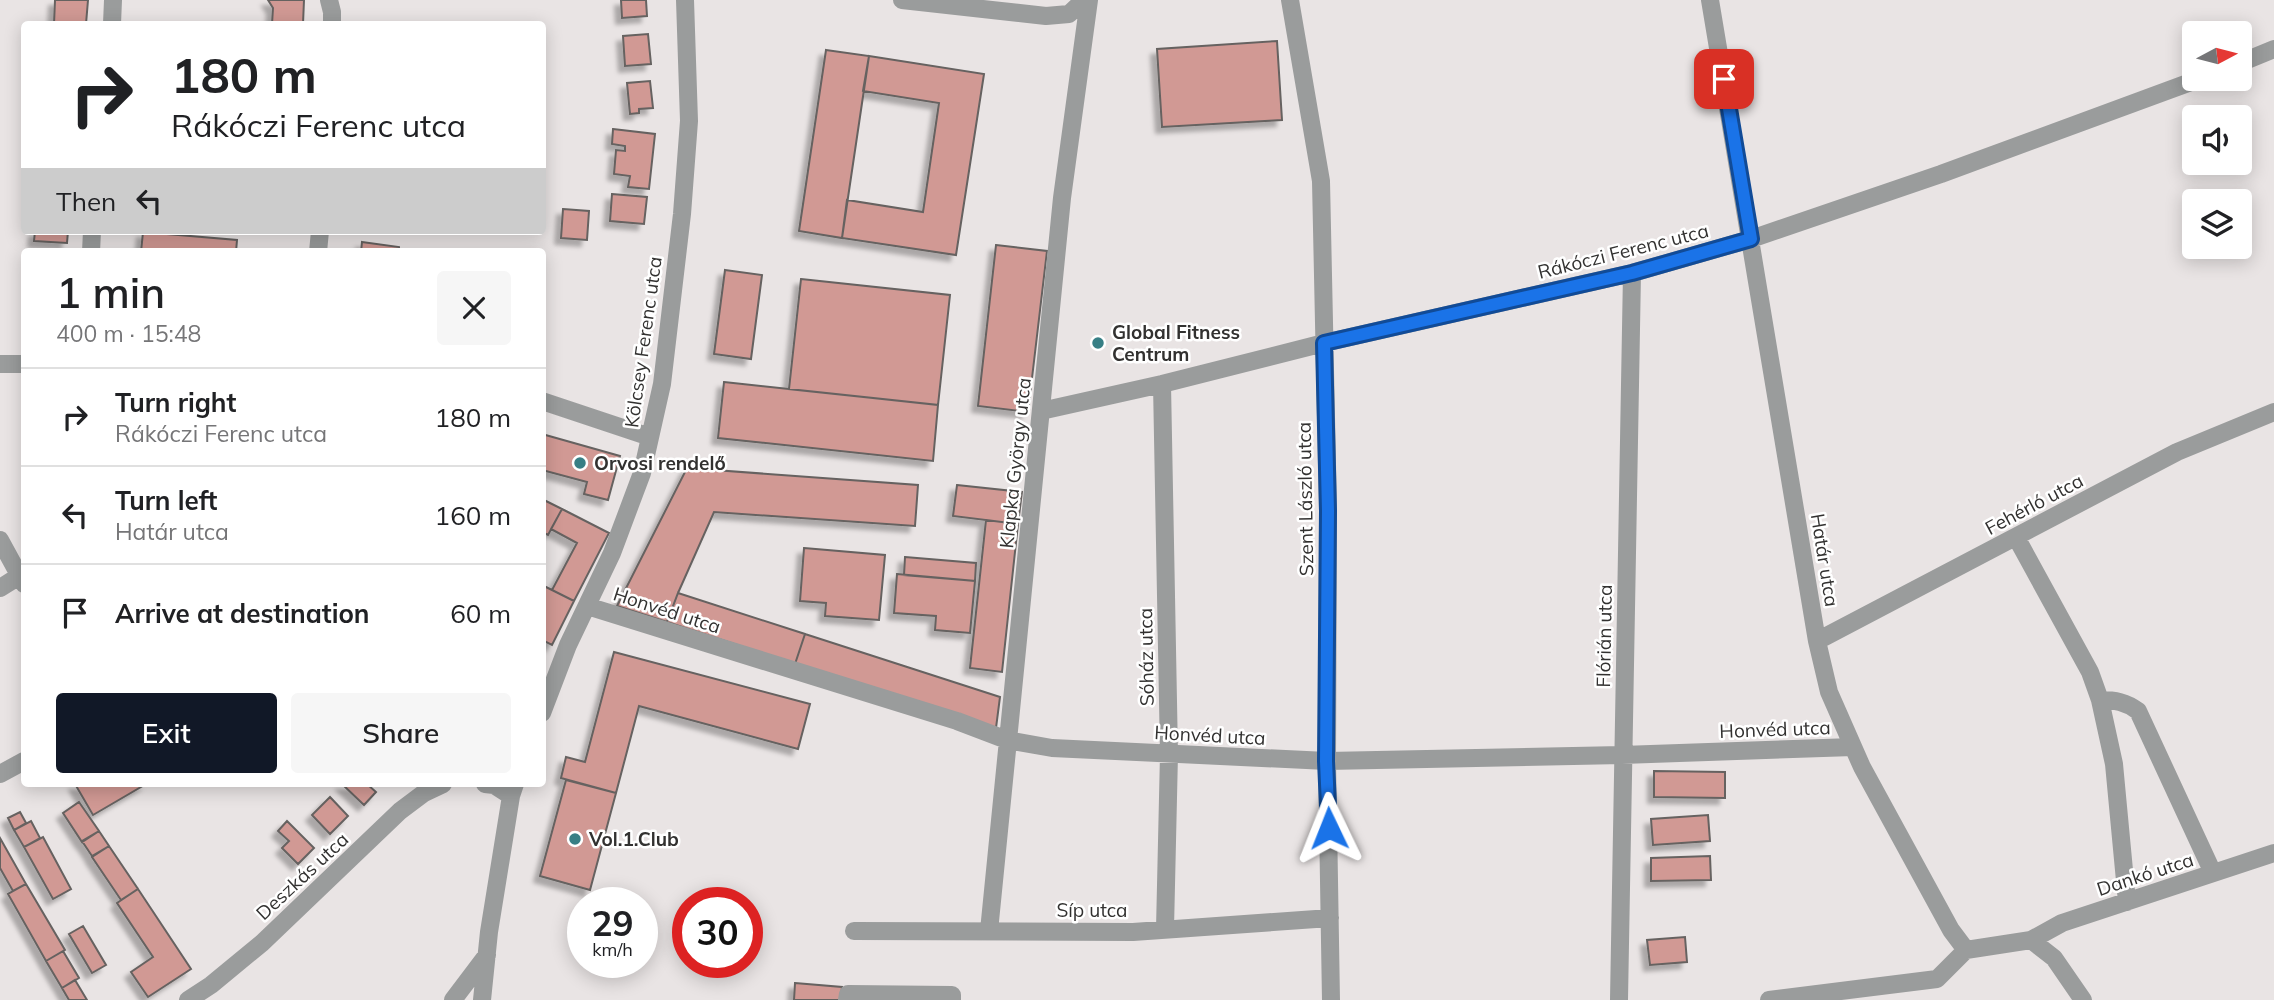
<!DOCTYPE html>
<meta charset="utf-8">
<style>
body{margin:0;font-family:Mulish,sans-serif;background:#f6f6f6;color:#202124;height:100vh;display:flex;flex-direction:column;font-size:26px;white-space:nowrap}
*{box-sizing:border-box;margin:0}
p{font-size:23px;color:#757577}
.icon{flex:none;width:38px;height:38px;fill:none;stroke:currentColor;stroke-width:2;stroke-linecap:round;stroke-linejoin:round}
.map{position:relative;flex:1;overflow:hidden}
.sheet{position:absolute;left:21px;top:248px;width:525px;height:539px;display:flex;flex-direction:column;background:#fff;border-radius:7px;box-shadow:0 4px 18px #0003}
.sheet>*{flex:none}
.banner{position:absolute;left:21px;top:21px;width:525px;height:214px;border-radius:7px;box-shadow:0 4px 18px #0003;background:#fff;color:#202124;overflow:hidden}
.needle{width:46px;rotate:83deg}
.tools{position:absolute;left:2182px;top:21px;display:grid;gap:14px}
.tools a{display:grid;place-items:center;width:70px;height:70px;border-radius:7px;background:#fff;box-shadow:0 4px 18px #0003;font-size:35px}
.speed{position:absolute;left:567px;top:887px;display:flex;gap:14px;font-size:35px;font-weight:700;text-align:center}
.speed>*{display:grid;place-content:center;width:91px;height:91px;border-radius:50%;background:#fff;box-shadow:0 4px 18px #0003;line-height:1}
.speed small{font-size:18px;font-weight:400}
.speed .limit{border:10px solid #d22;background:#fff;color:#111}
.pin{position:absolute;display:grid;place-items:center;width:60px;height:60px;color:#fff;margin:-30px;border-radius:14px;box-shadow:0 4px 10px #0006}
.me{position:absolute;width:77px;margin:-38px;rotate:358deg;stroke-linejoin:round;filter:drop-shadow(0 0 5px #0008)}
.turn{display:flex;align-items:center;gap:24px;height:147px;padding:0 35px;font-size:32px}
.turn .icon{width:91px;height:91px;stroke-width:2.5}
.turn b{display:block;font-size:49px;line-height:60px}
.then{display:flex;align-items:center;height:66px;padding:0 35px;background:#0003;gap:14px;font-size:26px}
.round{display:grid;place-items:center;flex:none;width:74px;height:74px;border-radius:7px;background:#f6f6f6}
.summary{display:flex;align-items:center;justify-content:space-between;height:119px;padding:0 35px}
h1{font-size:42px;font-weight:600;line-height:52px}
.button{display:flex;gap:14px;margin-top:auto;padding:14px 35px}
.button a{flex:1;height:80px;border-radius:7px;background:#111827;color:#fff;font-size:28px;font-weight:600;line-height:80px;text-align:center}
.button a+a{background:#f6f6f6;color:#202124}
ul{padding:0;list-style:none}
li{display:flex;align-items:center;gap:21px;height:98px;padding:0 35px;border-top:2px solid #e0e0e0}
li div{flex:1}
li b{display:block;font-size:26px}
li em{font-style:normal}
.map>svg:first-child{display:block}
</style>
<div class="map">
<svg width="2274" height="1000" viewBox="0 0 2274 1000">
<defs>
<filter id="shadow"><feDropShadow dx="-6" dy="6" stdDeviation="2" flood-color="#0004"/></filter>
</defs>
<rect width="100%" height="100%" fill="#e9e4e4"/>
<path fill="#d19994" stroke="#666261" stroke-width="2" filter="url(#shadow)" d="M55,0H88L86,24H54Z
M268,0H304L303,24H272L273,8Z
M621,0H646L647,16L622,18Z
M648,34L651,64L625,66L623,36Z
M1277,41L1282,120L1162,127L1157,49Z
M826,50L869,56L842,238L799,231Z
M869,56L984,74L956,255L842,238L847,200L923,212L939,103L863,91Z
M650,81L653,108L639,109V113L630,114L627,83Z
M613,129L655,134L649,189L628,187L630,176L614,174L616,150L625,151V146L612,144Z
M612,194L647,197L644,224L610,221Z
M563,209L589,211L587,240L561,238Z
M35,231H68L67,243L34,241Z
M143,232L237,240L236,252H141Z
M362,242L399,247V252H361Z
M996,245L1047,251L1028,412L978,406Z
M725,270L762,275L751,359L714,354Z
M801,279L950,295L938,405L789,389Z
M724,382L938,405L933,461L718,438Z
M542,434L620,456L608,500L584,494L587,482L542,470Z
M687,468L918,485L915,526L714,512L678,593L667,622L617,606Z
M957,485L1022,492L1018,524L953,516Z
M542,499L562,509L548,535L542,532Z
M562,509L609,533L574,601L552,590L577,543L551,529Z
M986,520L1018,524L1002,672L970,668Z
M804,548L885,555L879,620L825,616L826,603L800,601Z
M905,557L976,563L975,581L904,575Z
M897,574L975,581L970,633L935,630L936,616L894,613Z
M542,585L574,601L552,645L542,640Z
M678,593L805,634L795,664L667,622Z
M805,634L1000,697L996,728L795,664Z
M614,652L810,704L798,749L639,706L616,793L561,778L566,757L585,762Z
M1654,771L1725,772V798L1654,797Z
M566,780L616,793L590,890L540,876Z
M75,784H146L93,815Z
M342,784H367L376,792L364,805Z
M330,797L348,816L330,834L312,815Z
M79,802L99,831L82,842L63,813Z
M20,812L26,823L14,830L8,818Z
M1708,815L1710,841L1653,845L1651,819Z
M31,821L40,838L24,847L14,830Z
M287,821L314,848L298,864L282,848L289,841L278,831Z
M99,831L109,846L92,856L82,841Z
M43,837L71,889L53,899L24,847Z
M0,838L26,884L13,891L0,868Z
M109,846L138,889L121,900L92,857Z
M1710,856L1711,880L1651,881V858Z
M26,884L65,950L46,961L8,894Z
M138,889L191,969L148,997L131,972L153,957L117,903Z
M83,926L106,965L92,973L69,934Z
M1685,937L1687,962L1650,965L1647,940Z
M63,951L79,978L62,988L46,961Z
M75,980L87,1000H69L62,988Z
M795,983L842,987L841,1000H794Z"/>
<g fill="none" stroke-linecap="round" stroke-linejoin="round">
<path stroke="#9a9c9c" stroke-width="18" d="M329,0L332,12V24
M902,0L1046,16L1069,14L1084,0
M1290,0L1321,181L1328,511L1327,761L1331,1000
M1710,0L1817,641L1829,692L1862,767L1951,930L1966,950L2031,940L2054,958L2083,1000
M112,24L113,0
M2240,63L2274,49
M91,252L92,231
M318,252L320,231
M0,364H24
M1162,384L1169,754L1165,929
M542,401L650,437
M1041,411L1162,384L1324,343L1632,273L1751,239L1941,174L2199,79
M2016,537L2090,672L2100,700L2114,764L2127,902
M0,540L24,584
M0,588L24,573
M587,606L957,721L1007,740L1052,748L1327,761L1622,755L1853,747
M1817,641L2177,452L2274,412
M2100,700C2115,700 2126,702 2138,711L2213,873
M542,713L568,645L612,553L642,473L662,384L682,214L689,121L685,0
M0,774L24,761
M485,784L494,785L511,796
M854,931L1133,932L1330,918
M989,931L1062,198L1089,0
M2031,940L2062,923L2274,853
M188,1000L211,985L262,943L400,811L424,793L443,784
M453,1000L487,955
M482,1000L489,932L511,796L515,784
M847,1000L848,994L952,995V1000
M1619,1000L1632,273
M1769,1000L1937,979L1966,950"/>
</g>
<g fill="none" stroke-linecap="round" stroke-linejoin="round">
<g stroke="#114b97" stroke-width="18">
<path id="route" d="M1329,828L1326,761L1328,511L1324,343L1632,273L1751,239L1724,79"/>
</g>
<use href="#route" stroke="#1a73e8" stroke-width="12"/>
</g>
<g fill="#377f85" stroke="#fff" stroke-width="2.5">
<circle cx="1098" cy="343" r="7"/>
<circle cx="580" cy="463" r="7"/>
<circle cx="575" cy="839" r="7"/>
</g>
<g text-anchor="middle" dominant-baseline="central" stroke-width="5" stroke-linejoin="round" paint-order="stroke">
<g font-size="19" fill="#323130" stroke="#fff">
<text transform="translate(1623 251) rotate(-14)">Rákóczi Ferenc utca</text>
<text transform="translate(643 342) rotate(-82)">Kölcsey Ferenc utca</text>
<text transform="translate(1015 463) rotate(-84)">Klapka György utca</text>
<text transform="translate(1305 499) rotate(-91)">Szent László utca</text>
<text transform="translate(2034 504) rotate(-28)">Fehérló utca</text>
<text transform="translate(1825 560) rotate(81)">Határ utca</text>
<text transform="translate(667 610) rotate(18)">Honvéd utca</text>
<text transform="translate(1604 636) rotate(-89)">Flórián utca</text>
<text transform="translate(1146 657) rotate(-91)">Sóház utca</text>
<text transform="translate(1775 729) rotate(-2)">Honvéd utca</text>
<text transform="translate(1210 735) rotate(3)">Honvéd utca</text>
<text transform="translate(2145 874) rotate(-18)">Dankó utca</text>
<text transform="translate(302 876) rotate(-43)">Deszkás utca</text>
<text x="1092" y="910">Síp utca</text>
</g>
<g font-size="19" font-weight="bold" fill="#323130" stroke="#fff" text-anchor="start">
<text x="1112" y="332">Global Fitness<tspan x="1112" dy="22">Centrum</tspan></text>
<text x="594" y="463">Orvosi rendelő</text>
<text x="589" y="839">Vol.1.Club</text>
</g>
</g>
</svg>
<div class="tools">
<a><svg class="needle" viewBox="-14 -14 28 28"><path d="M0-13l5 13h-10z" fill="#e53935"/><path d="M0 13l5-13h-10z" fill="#757577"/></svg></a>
<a><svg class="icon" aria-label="sound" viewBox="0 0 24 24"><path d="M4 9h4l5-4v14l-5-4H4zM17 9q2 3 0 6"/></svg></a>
<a><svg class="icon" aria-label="layers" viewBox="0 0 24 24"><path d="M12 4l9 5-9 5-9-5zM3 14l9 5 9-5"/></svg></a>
</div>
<div class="speed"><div>29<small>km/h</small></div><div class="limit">30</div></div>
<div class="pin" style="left:1724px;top:79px;background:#d93025"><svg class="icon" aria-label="arrive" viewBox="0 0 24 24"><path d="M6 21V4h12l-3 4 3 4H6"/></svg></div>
<svg class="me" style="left:1329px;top:828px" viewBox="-20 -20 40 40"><path d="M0-17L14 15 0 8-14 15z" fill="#1a73e8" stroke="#fff" stroke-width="4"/></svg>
<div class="banner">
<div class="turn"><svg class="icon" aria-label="right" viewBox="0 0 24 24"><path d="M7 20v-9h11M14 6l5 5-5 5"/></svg><div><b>180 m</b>Rákóczi Ferenc utca</div></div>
<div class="then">Then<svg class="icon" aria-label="left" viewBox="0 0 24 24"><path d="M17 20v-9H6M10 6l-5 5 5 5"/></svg></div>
</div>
<section class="sheet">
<div class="summary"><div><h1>1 min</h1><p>400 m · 15:48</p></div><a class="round"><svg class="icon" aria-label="close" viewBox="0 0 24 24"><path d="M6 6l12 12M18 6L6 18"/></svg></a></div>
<ul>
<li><svg class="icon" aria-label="right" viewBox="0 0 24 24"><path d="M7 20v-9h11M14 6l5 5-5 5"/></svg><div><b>Turn right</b><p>Rákóczi Ferenc utca</p></div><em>180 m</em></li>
<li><svg class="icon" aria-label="left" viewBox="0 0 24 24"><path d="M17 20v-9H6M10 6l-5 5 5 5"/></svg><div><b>Turn left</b><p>Határ utca</p></div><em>160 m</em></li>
<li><svg class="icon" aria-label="arrive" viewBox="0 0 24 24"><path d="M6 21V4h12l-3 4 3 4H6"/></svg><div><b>Arrive at destination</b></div><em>60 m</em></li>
</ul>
<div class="button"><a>Exit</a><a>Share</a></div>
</section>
</div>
